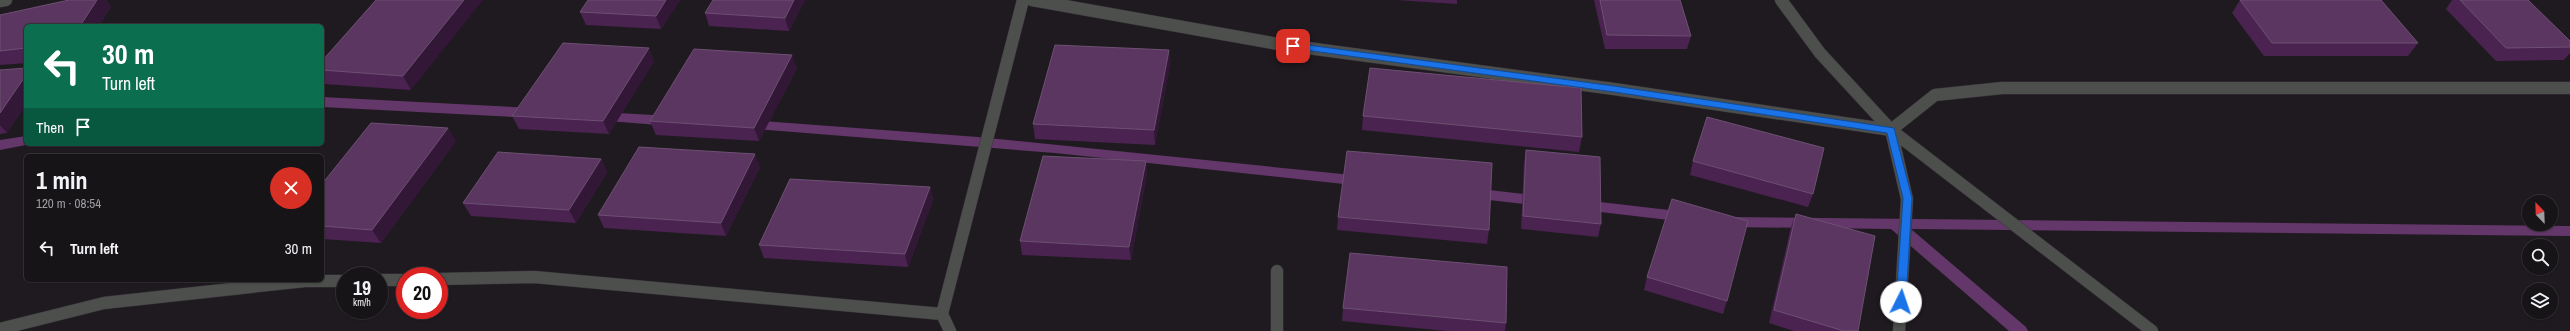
<!DOCTYPE html>
<meta charset="utf-8">
<style>
body{margin:0;font-family:"Archivo Narrow",sans-serif;background:#242125;color:#f1f3f6;height:100vh;display:flex;flex-direction:column;font-size:15px;white-space:nowrap}
*{box-sizing:border-box;margin:0}
p{font-size:13px;color:#9e9ea2}
.icon{flex:none;width:22px;height:22px;fill:none;stroke:currentColor;stroke-width:2;stroke-linecap:round;stroke-linejoin:round}
.map{position:relative;flex:1;overflow:hidden}
.sheet{position:absolute;left:24px;top:154px;width:300px;height:128px;display:flex;flex-direction:column;background:#171418;border-radius:6px;box-shadow:0 1px 3px #0004,0 0 0 1px #363337}
.sheet>*{flex:none}
.hud{position:absolute;left:24px;top:24px;width:300px;height:122px;border-radius:6px;box-shadow:0 1px 3px #0004,0 0 0 1px #363337;background:#0b6e4f;color:#fff;overflow:hidden}
.needle{width:26px;rotate:337deg}
.controls{position:absolute;left:2522px;top:195px;display:grid;gap:8px}
.controls a{display:grid;place-items:center;width:36px;height:36px;border-radius:50%;background:#171418;box-shadow:0 1px 3px #0004,0 0 0 1px #363337;font-size:20px}
.speed{position:absolute;left:336px;top:267px;display:flex;gap:8px;font-size:20px;font-weight:700;text-align:center}
.speed>*{display:grid;place-content:center;width:52px;height:52px;border-radius:50%;background:#171418;box-shadow:0 1px 3px #0004,0 0 0 1px #363337;line-height:1}
.speed small{font-size:10px;font-weight:400}
.speed .limit{border:6px solid #d22;background:#fff;color:#111}
.pin{position:absolute;display:grid;place-items:center;width:34px;height:34px;color:#fff;margin:-17px;border-radius:8px;box-shadow:0 2px 6px #0006}
.me{position:absolute;width:44px;margin:-22px;rotate:4deg;stroke-linejoin:round;filter:drop-shadow(0 0 3px #0008)}
.turn{display:flex;align-items:center;gap:14px;height:84px;padding:0 12px;font-size:18px}
.turn .icon{width:52px;height:52px;stroke-width:2.5}
.turn b{display:block;font-size:28px;line-height:34px}
.then{display:flex;align-items:center;height:38px;padding:0 12px;background:#0003;gap:8px;font-size:15px}
.round{display:grid;place-items:center;flex:none;width:42px;height:42px;border-radius:21px;background:#242125}
.summary{display:flex;align-items:center;justify-content:space-between;height:68px;padding:0 12px}
h1{font-size:24px;font-weight:800;line-height:30px}
ul{padding:0;list-style:none}
li{display:flex;align-items:center;gap:12px;height:52px;padding:0 12px}
li div{flex:1}
li b{display:block;font-size:15px}
li em{font-style:normal}
.map>svg:first-child{display:block}
</style>
<div class="map">
<svg width="2570" height="331" viewBox="0 0 2570 331">
<rect width="100%" height="100%" fill="#1f1a20"/>
<g fill="none" stroke-linecap="round" stroke-linejoin="round">
<path fill="#633769" fill-rule="evenodd" d="M322,97L533,108L540,113L533,118L322,107Z
M600,112L671,116L678,121L671,126L595,120L593,117L595,114Z
M747,120L978,137L1362,176L1369,181L1362,186L1055,153L742,128L740,125Z
M26,136V144H31L0,150V140Z
M1472,188L1541,196L1548,201L1541,206L1472,198L1465,193Z
M1583,200L1686,212L1691,213L1693,217L1691,221L1686,222L1583,210L1578,209L1576,205L1578,201Z
M1729,217L2570,226V236L1911,229L2026,327L2028,331H2009L1891,229L1729,227L1724,226L1722,222L1724,218Z"/>
<g stroke="#39353a" stroke-width="13">
<path id="minor" d="M1032,0L1278,44L1614,89L1891,130L1935,95L2002,88H2570
M1781,0L1820,53L1891,130L2152,331
M0,1L6,0
M1891,130L1907,199L1899,331
M1277,271V331
M439,279L534,277L942,314L950,331
M379,280H405
M942,314L1023,0
M0,329L104,303L305,281H345"/>
</g>
<use href="#minor" stroke="#4c4f4c" stroke-width="12"/>
</g>
<path fill="#4a2350" d="M69,0H106L111,6L99,26H26V63L0,65V15Z
M376,0L411,90L324,84L322,81V61Z
M680,0L661,29L586,25L580,12Z
M805,0L789,31L709,26L705,13Z
M1396,0H1457V4Z
M1594,0H1680L1691,36L1687,49H1605Z
M2240,0L2418,43L2408,56H2264L2232,13Z
M2452,0H2528L2570,41V53L2564,60L2496,61L2446,9Z
M1169,50L1170,65L1155,145L1035,139L1033,124Z
M654,61L609,134L519,129L512,116Z
M26,68V104L7,133L0,134V70Z
M797,68L759,141L656,135L650,121Z
M1363,116L1582,137L1579,152L1362,130Z
M456,141L381,243L322,239V184Z
M1526,150L1601,224L1598,237L1521,229L1524,163Z
M601,159L607,172L576,223L471,216L463,203Z
M1146,161L1147,174L1131,260L1022,255L1020,241Z
M1693,161L1813,194L1808,207L1690,175Z
M760,167L726,236L604,228L598,215Z
M930,187L933,200L908,267L764,258L759,245Z
M1796,214L1858,331H1794L1769,323L1791,227Z
M1338,217L1489,230L1487,244L1337,230Z
M1647,277L1727,301L1723,314L1644,290Z
M1343,308L1506,323L1505,331H1447L1342,321Z"/>
<path fill="#321737" d="M97,0H106L111,6L99,26H80Z
M464,0H483L411,90L403,76Z
M666,0H680L661,29L656,16Z
M794,0H805L789,31L785,18Z
M649,48L654,61L609,134L603,121Z
M1169,50L1170,65L1155,145L1154,130Z
M792,55L797,68L759,141L754,128Z
M26,75V104L7,133L0,125V113Z
M448,128L456,141L381,243L372,230Z
M755,154L760,167L726,236L721,223Z
M601,159L607,172L576,223L569,210Z
M1146,161L1147,174L1131,260L1129,247Z
M930,187L933,200L908,267L905,254Z"/>
<path fill="#5a3660" stroke="#6e5073" d="M69,0H97L80,26H26V48L0,51V15Z
M376,0H464L403,76L322,70V61Z
M588,0H666L656,16L580,12Z
M713,0H794L785,18L705,13Z
M1600,0H1680L1691,36L1607,35Z
M2240,0H2381L2418,43H2272Z
M2460,0H2528L2570,41V47L2506,48Z
M563,43L649,48L603,121L512,116Z
M1055,45L1169,50L1154,130L1033,124Z
M694,49L792,55L754,128L650,121Z
M26,68V75L0,113V70Z
M1370,68L1581,88L1582,137L1363,116Z
M1707,117L1824,148L1813,194L1693,161Z
M371,123L448,128L372,230L322,226V184Z
M639,147L755,154L721,223L598,215Z
M1526,150L1600,157L1601,224L1523,216Z
M1347,151L1492,163L1489,230L1338,217Z
M498,152L601,159L569,210L463,203Z
M1043,156L1146,161L1129,247L1020,241Z
M790,179L930,187L905,254L759,245Z
M1672,199L1748,221L1727,301L1647,277Z
M1796,214L1875,236L1858,331H1844L1774,310Z
M1350,253L1507,267L1506,323L1343,308Z"/>
<path fill="#1a73e8" stroke="#114b97" d="M1293,43L1614,86L1894,128L1912,198L1906,302L1901,305L1896,302L1903,198L1887,133L1614,92L1290,48L1289,46Z"/>
</svg>
<div class="controls">
<a><svg class="needle" viewBox="-14 -14 28 28"><path d="M0-13l5 13h-10z" fill="#e53935"/><path d="M0 13l5-13h-10z" fill="#9e9ea2"/></svg></a>
<a><svg class="icon" aria-label="search" viewBox="0 0 24 24"><circle cx="10" cy="10" r="6"/><path d="M15 15l6 6"/></svg></a>
<a><svg class="icon" aria-label="layers" viewBox="0 0 24 24"><path d="M12 4l9 5-9 5-9-5zM3 14l9 5 9-5"/></svg></a>
</div>
<div class="speed"><div>19<small>km/h</small></div><div class="limit">20</div></div>
<div class="pin" style="left:1293px;top:46px;background:#d93025"><svg class="icon" aria-label="arrive" viewBox="0 0 24 24"><path d="M6 21V4h12l-3 4 3 4H6"/></svg></div>
<svg class="me" style="left:1901px;top:302px" viewBox="-20 -20 40 40"><circle r="19" fill="#fff"/><path d="M0-13L10 11 0 6-10 11z" fill="#1a73e8"/></svg>
<div class="hud">
<div class="turn"><svg class="icon" aria-label="left" viewBox="0 0 24 24"><path d="M17 20v-9H6M10 6l-5 5 5 5"/></svg><div><b>30 m</b>Turn left</div></div>
<div class="then">Then<svg class="icon" aria-label="arrive" viewBox="0 0 24 24"><path d="M6 21V4h12l-3 4 3 4H6"/></svg></div>
</div>
<section class="sheet">
<div class="summary"><div><h1>1 min</h1><p>120 m · 08:54</p></div><a class="round" style="background:#d93025;color:#fff"><svg class="icon" aria-label="close" viewBox="0 0 24 24"><path d="M6 6l12 12M18 6L6 18"/></svg></a></div>
<ul>
<li><svg class="icon" aria-label="left" viewBox="0 0 24 24"><path d="M17 20v-9H6M10 6l-5 5 5 5"/></svg><div><b>Turn left</b></div><em>30 m</em></li>
</ul>
</section>
</div>
